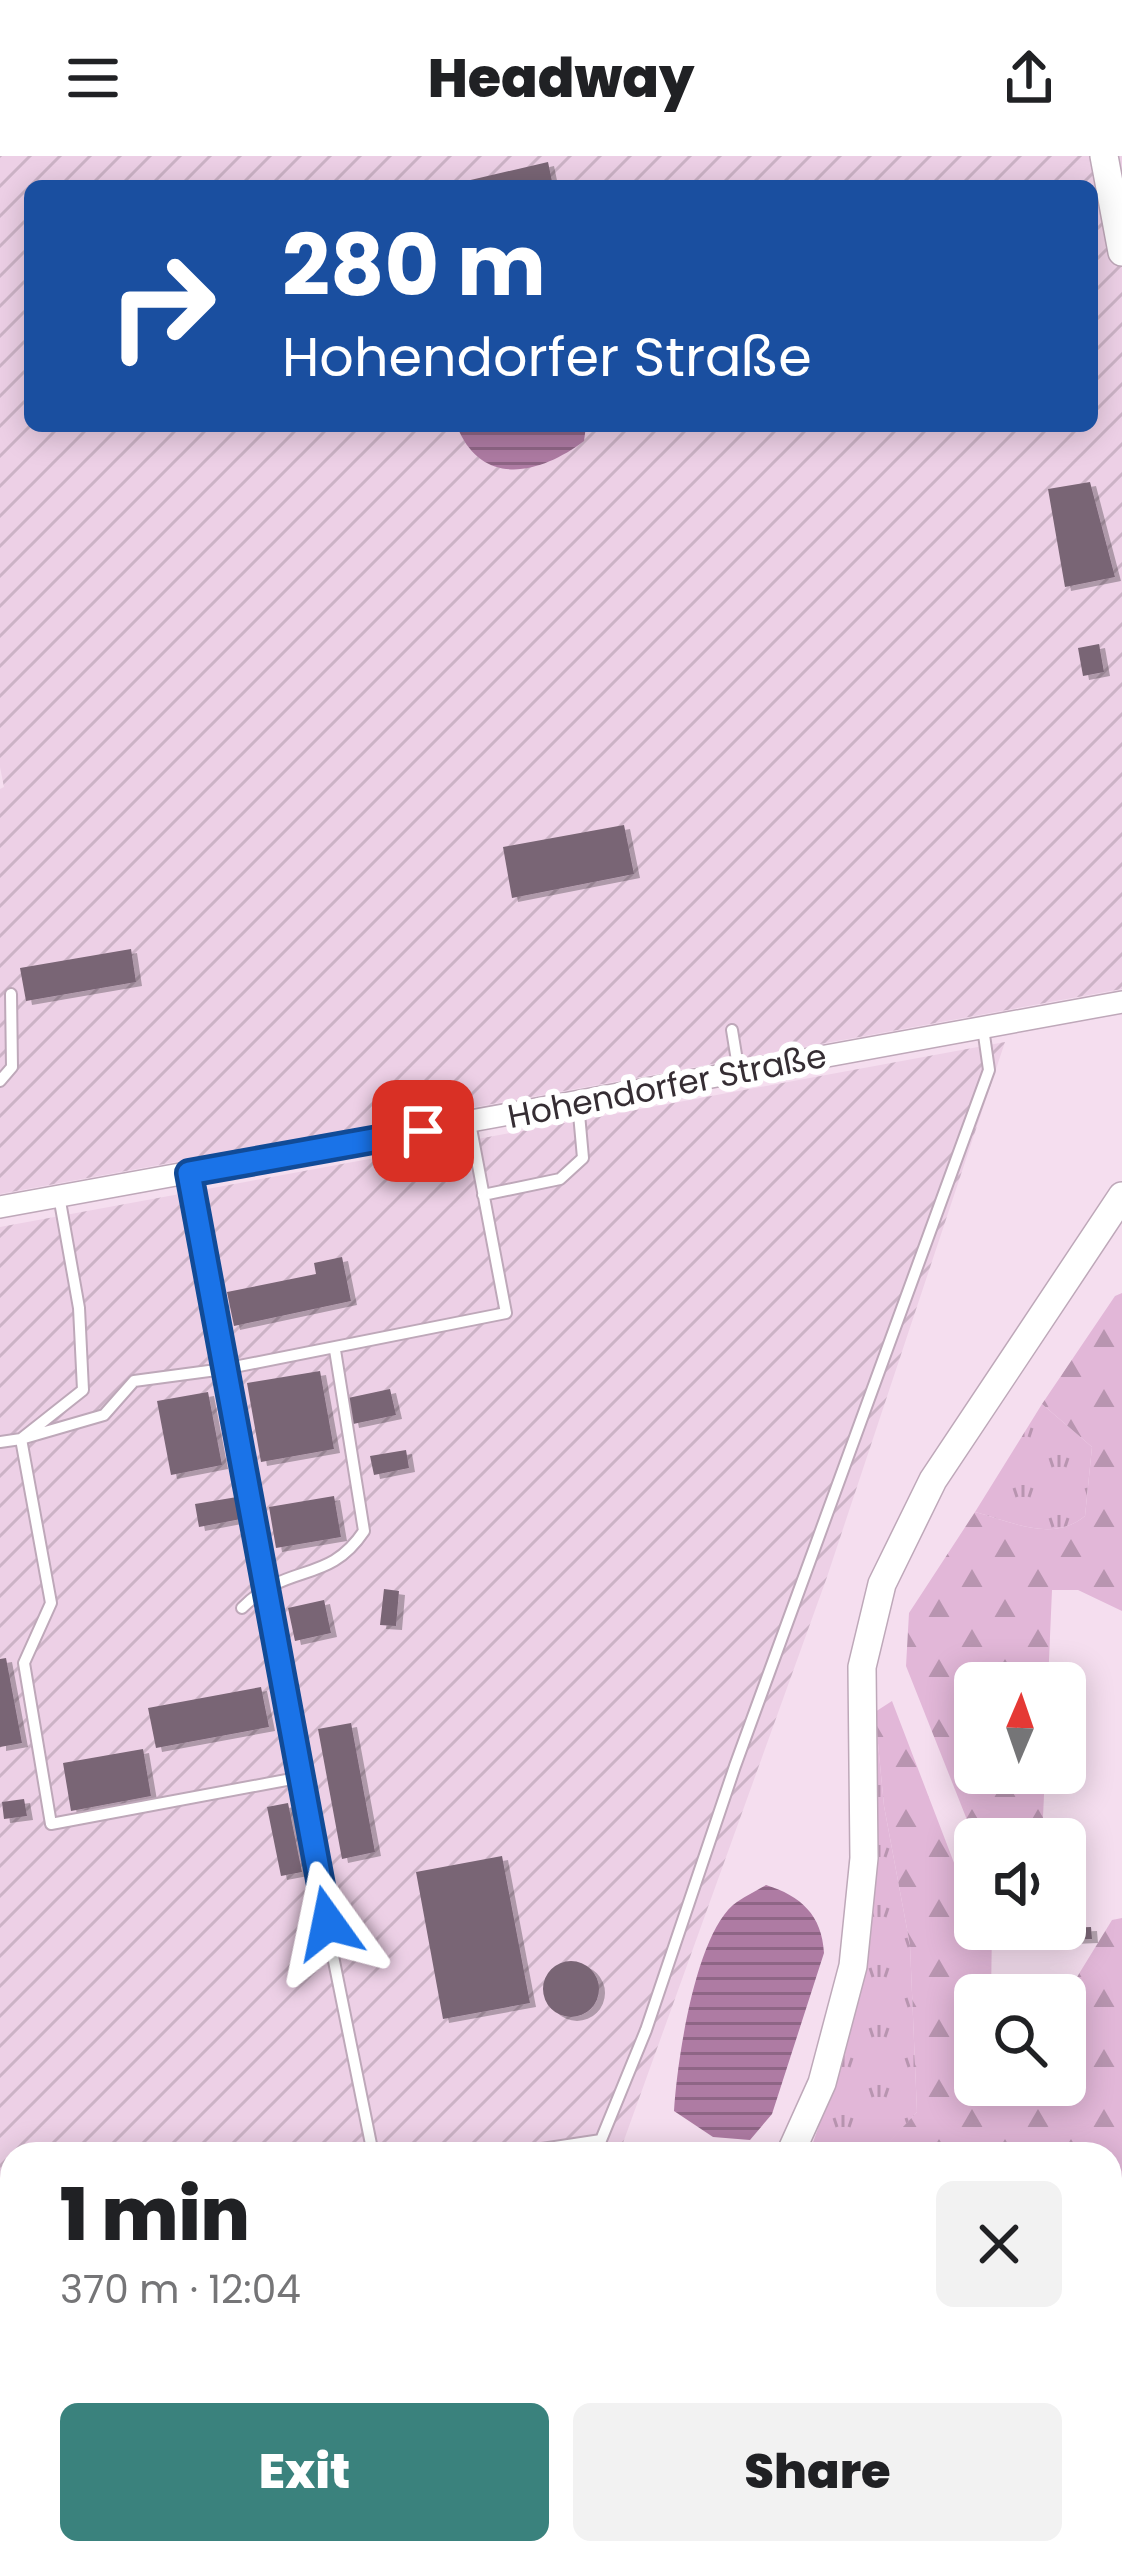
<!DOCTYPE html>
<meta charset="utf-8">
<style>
body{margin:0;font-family:Poppins,sans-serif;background:#f2f2f2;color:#202124;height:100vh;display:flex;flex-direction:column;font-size:45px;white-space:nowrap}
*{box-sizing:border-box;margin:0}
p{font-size:39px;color:#757577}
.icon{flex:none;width:66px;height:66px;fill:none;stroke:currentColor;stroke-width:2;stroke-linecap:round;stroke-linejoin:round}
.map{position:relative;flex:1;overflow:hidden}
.side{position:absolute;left:0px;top:1986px;width:1122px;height:423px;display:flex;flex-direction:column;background:#fff;border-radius:36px 36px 0 0;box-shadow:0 6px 30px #0003}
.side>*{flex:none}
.top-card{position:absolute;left:24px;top:24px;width:1074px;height:252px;border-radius:18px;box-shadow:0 6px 30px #0003;background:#1a4fa0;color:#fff;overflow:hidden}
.needle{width:78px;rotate:2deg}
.tools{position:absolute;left:954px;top:1506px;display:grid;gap:24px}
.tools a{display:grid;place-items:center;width:132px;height:132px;border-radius:18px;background:#fff;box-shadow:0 6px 30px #0003;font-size:60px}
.pin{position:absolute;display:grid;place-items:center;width:102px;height:102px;color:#fff;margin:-51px;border-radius:24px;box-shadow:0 6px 18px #0006}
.me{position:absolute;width:132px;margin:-66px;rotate:348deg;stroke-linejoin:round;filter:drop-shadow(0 0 9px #0008)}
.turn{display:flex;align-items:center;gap:42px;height:252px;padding:0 60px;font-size:54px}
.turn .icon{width:156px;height:156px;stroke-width:2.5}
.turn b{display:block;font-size:84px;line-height:102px}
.round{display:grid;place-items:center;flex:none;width:126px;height:126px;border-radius:18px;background:#f2f2f2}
.headline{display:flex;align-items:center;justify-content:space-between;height:204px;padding:0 60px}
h1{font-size:72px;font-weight:800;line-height:90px}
.action{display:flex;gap:24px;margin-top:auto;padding:24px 60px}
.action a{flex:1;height:138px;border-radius:18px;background:#3a827d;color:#fff;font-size:48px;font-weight:800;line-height:138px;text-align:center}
.action a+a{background:#f2f2f2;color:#202124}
header{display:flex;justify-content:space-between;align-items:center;height:156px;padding:0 60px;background:#fff;font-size:54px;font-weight:800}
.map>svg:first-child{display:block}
</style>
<header><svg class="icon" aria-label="menu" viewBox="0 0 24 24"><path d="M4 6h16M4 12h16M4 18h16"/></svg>Headway<svg class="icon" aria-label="share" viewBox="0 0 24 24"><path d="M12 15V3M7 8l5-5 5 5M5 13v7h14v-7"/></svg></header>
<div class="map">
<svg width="1122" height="2407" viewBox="0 0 1122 2407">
<defs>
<pattern id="industrial-furrows" width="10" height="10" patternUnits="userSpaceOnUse" patternTransform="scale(3)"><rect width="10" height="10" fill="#edd0e6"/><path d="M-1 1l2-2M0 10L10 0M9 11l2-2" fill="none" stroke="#ccb3c6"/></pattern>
<pattern id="grass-tufts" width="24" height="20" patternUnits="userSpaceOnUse" patternTransform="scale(3)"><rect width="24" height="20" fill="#e2b7d8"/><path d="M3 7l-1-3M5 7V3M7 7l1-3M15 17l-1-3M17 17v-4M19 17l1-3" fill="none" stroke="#b895b0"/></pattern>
<pattern id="forest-firs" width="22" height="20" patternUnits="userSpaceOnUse" patternTransform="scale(3)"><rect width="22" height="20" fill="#e2b7d8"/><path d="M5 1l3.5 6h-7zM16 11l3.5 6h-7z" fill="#b895b0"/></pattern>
<pattern id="water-rules" width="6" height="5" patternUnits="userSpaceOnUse" patternTransform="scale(3)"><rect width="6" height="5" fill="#ae7ba3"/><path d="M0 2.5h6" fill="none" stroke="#8e6585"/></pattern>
<filter id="shadow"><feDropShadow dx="6" dy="4" stdDeviation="0" flood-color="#0004"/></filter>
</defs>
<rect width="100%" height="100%" fill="#f5deef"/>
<path fill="url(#industrial-furrows)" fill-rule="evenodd" d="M0,0H1122V833L0,1038V633L4,631L0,611ZM30,30H1092V270H30Z
M1005,886L827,1421L619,1998H12V2115L0,2117V1071Z"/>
<path fill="url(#grass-tufts)" d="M1042,1248L1092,1291L1085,1360C1052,1387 1013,1366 975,1356Z
M875,1556L884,1650L910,1789L917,1956L886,1990L1014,1998H809L838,1915Z
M1110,2343L1122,2407H635L634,2397H1110Z"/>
<path fill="url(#forest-firs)" d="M1122,1137V1455L1078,1434H1052L1048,1527H975V1617H1045L1042,1683L975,1684L906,1510L909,1457L975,1356C1013,1366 1052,1387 1085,1360L1092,1291L1042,1248L1115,1140Z
M892,1545L956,1712L975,1727V1773H992L991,1839H975V1929H1065V1923L1078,1922L1077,1821L1112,1764L1122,1762V2386L1110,2343V1998L885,1990L917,1956L910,1789L884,1650L875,1556Z"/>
<path fill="url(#water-rules)" d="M464,270H586L584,285C542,317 485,332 459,275Z
M766,1729C801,1740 822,1759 824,1797L772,1958L750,1984L713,1981L674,1955C677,1905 695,1782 733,1749C743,1741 756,1735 766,1729Z"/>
<path fill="#796575" filter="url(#shadow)" d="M548,6L553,30H463L462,26Z
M1090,326L1115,421L1065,431L1048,333Z
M1099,488L1104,516L1083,520L1078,492Z
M624,669L634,718L512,742L503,691Z
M131,793L136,826L26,845L20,812Z
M342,1101L351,1145L234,1170L227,1136L316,1118L314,1107Z
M320,1215L334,1293L261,1306L247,1227Z
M390,1233L396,1259L353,1268L348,1242Z
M208,1236L222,1309L171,1319L157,1245Z
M406,1294L409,1312L374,1319L370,1300Z
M334,1340L341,1381L276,1392L269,1351Z
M237,1341L241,1363L199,1371L195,1348Z
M384,1433L399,1435L396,1470L380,1469Z
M324,1444L331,1477L295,1485L288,1452Z
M6,1502L22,1587L0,1591V1503Z
M261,1531L269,1571L156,1592L148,1552Z
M351,1567L375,1696L342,1703L318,1573Z
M143,1593L151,1640L71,1655L63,1607Z
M24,1643L27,1660L4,1663L2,1646Z
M288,1647L302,1716L281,1720L267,1651Z
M502,1700L530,1847L443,1863L416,1716Z
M1091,1771L1092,1783L1021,1786V1774Z
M543 1833a28 28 0 1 1 56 0a28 28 0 1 1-56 0Z"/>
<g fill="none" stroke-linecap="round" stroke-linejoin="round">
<g stroke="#bea8b9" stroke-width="14">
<path id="service" d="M732,874L739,917
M0,925L12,911L11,838
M483,1039L560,1023L583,1002L578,947
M59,1040L79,1152L83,1234L21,1283L104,1259L134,1225L224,1213L189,1017
M0,1286L21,1283L51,1447L24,1507L51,1668L297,1622L373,1998
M242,1452C289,1405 328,1429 364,1375L335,1194
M297,1622L267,1427L224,1213L506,1157L470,967
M508,1998L601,1984L646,1874L735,1610L989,914L983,872
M789,2397L799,2407"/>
</g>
<g stroke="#bea8b9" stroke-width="24">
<path id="minor" d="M0,1051L1122,846
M0,2153L12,2152"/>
</g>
<g stroke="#bea8b9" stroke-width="30">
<path id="tertiary" d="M1104,0L1122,96
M790,1998L822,1927L853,1810L864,1702L862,1511L882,1428L933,1324L1122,1040
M465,2407L473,2397"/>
</g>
<path stroke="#ac9aa7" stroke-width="3" stroke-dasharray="9 9" stroke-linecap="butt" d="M1110,2300L1122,2347"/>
<use href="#service" stroke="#fff" stroke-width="10"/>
<use href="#minor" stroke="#fff" stroke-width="21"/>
<use href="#tertiary" stroke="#fff" stroke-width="27"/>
</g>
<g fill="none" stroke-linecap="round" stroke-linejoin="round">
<g stroke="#114b97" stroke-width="30">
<path id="route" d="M328,1767L189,1017L423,975"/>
</g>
<use href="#route" stroke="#1a73e8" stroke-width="21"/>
</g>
<g text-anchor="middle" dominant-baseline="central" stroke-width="12" stroke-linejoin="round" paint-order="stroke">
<g font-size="33" fill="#352d33" stroke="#fff">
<text transform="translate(667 930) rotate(-11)">Hohendorfer Straße</text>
</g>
</g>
</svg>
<div class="tools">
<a><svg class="needle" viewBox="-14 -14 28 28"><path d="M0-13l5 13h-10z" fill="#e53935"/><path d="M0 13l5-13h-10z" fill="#757577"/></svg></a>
<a><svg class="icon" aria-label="sound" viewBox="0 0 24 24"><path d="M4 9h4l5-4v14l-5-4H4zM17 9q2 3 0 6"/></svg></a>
<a><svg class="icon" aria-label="search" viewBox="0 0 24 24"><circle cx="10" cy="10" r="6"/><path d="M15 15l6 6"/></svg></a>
</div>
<div class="pin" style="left:423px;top:975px;background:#d93025"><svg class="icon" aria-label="arrive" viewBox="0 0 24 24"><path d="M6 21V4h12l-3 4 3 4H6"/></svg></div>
<svg class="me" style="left:328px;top:1767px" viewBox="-20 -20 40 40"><path d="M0-17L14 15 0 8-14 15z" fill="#1a73e8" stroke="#fff" stroke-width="4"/></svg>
<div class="top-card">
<div class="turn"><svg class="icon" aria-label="right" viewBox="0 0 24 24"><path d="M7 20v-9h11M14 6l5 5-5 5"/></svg><div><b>280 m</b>Hohendorfer Straße</div></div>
</div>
<section class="side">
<div class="headline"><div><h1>1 min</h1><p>370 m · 12:04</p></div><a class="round"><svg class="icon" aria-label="close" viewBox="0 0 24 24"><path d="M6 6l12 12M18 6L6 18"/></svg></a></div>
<div class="action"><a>Exit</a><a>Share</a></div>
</section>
</div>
